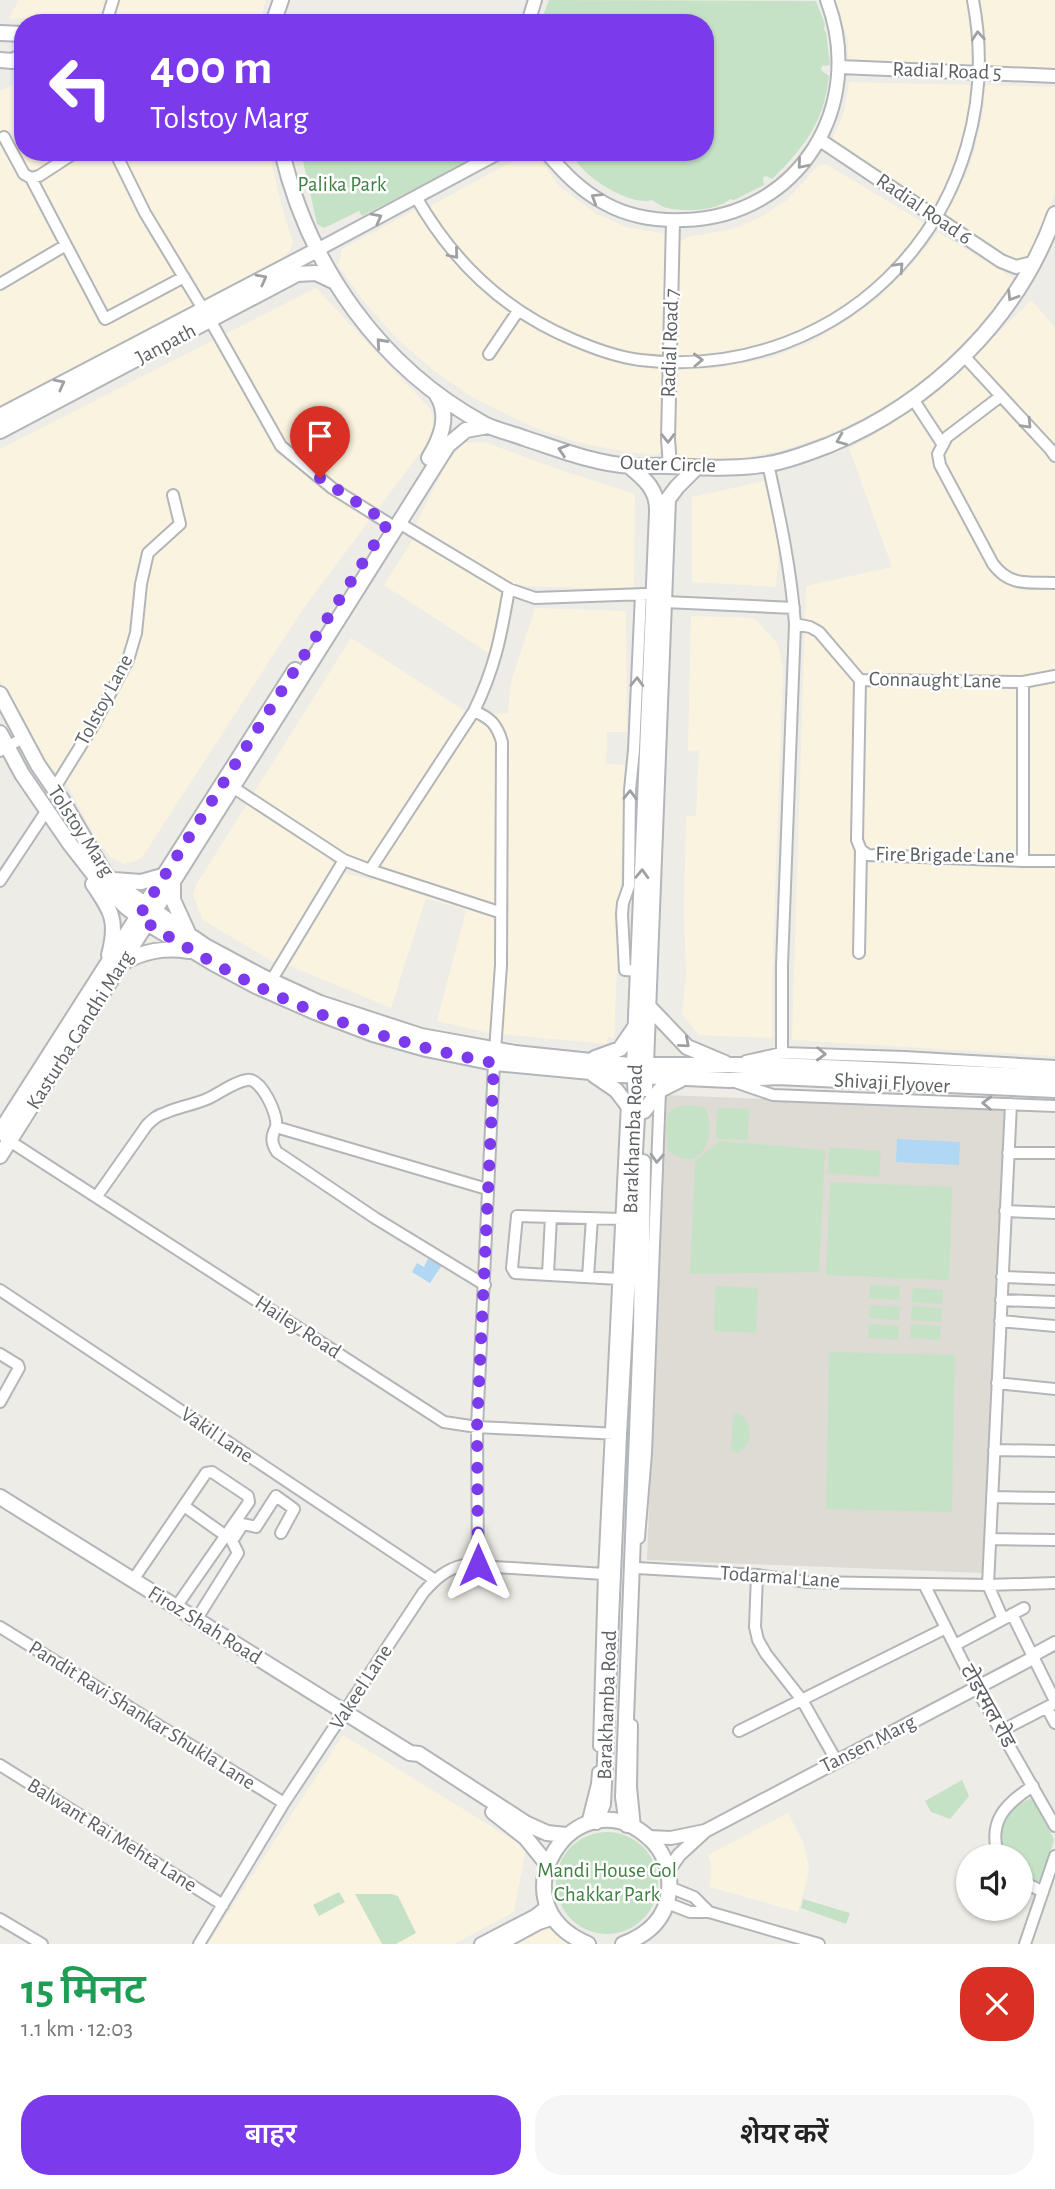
<!DOCTYPE html>
<html lang="hi">
<meta charset="utf-8">
<style>
body{margin:0;font-family:"Alegreya Sans","Noto Sans Devanagari",sans-serif;background:#f6f6f6;color:#222;height:100vh;display:flex;flex-direction:column;font-size:26px;white-space:nowrap}
*{box-sizing:border-box;margin:0}
p{font-size:23px;color:#767676}
.icon{flex:none;width:38px;height:38px;fill:none;stroke:currentColor;stroke-width:2;stroke-linecap:round;stroke-linejoin:round}
.map{position:relative;height:1944px;overflow:hidden}
.details{display:flex;flex-direction:column;background:#fff;flex:1}
.details>*{flex:none}
.banner{position:absolute;left:14px;top:14px;width:700px;height:147px;border-radius:28px;box-shadow:0 2px 5px #0004;background:#7c3aed;color:#fff;overflow:hidden}
.buttons{position:absolute;left:956px;top:1844px;display:grid;gap:14px}
.buttons a{display:grid;place-items:center;width:77px;height:77px;border-radius:50%;background:#fff;box-shadow:0 2px 5px #0004;font-size:35px}
.pin{position:absolute;display:grid;place-items:center;width:60px;height:60px;color:#fff;margin:-72px -30px;border-radius:50% 50% 50% 0;rotate:-45deg;box-shadow:0 0 7px #0007}
.pin .icon{rotate:45deg}
.me{position:absolute;width:77px;margin:-38px;rotate:0deg;stroke-linejoin:round;filter:drop-shadow(0 0 5px #0008)}
.turn{display:flex;align-items:center;gap:24px;height:147px;padding:0 21px;font-size:32px}
.turn .icon{width:91px;height:91px;stroke-width:2.5}
.turn b{display:block;font-size:49px;line-height:60px}
.round{display:grid;place-items:center;flex:none;width:74px;height:74px;border-radius:28px;background:#f6f6f6}
.headline{display:flex;align-items:center;justify-content:space-between;height:119px;padding:0 21px}
h1{font-size:42px;font-weight:600;line-height:52px;color:#1e9e55}
.cta{display:flex;gap:14px;margin-top:auto;padding:14px 21px}
.cta a{flex:1;height:80px;border-radius:28px;background:#7c3aed;color:#fff;font-size:28px;font-weight:600;line-height:80px;text-align:center}
.cta a+a{background:#f6f6f6;color:#222}
.map>svg:first-child{display:block}
</style>
<div class="map">
<svg width="1055" height="1944" viewBox="0 0 1055 1944">
<rect width="100%" height="100%" fill="#eeece6"/>
<path fill="#faf3df" d="M19,0H266L261,17L254,23H132L9,18Z
M835,0H966L973,54L972,66L849,62L847,37Z
M978,0H1055V71L988,68L983,59V29Z
M23,79V152H269L281,204L293,243L289,252L282,258L0,408V90L5,89Z
M849,82L973,85L961,152L931,218L826,154L844,112Z
M985,85L1055,87V191L1046,222L1031,256L1013,263L944,222L947,210L968,172L974,153L983,112Z
M529,152H534L560,187L597,214L626,227L667,234L669,237L664,358L637,355L598,346L524,312L463,259L427,208Z
M826,164L927,225L905,256L862,297L794,337L737,353L674,358L678,243L688,237L733,229L761,217L787,200L818,166Z
M417,209L436,240L462,272L492,300L526,323L563,342L601,356L666,367L662,450L656,455L627,452L580,443L535,428L472,397L433,370L397,339L365,303L338,265L342,249Z
M938,232L1016,280L1017,287L958,355L905,396L886,408L825,436L783,450L739,459L678,461L672,455L673,370L716,368L754,361L774,357L811,342L845,322L877,299L906,271Z
M316,288L431,410L435,433L303,609L143,856L136,861L123,864L111,857L95,837L68,786L33,748L0,681V449Z
M1031,300L1055,327V450L973,358Z
M965,364L1045,448L1055,463V1056L792,1040L806,586L892,567L849,448L869,438L936,394Z
M485,442L557,469L635,494L634,589L516,586L416,524L447,462L464,443Z
M764,481L777,534L779,550L776,587L692,582V497Z
M415,536L506,592L490,654L384,585Z
M535,608L626,611L627,732H607L606,764L626,765L614,1038L608,1037L607,1044L501,1034L509,902L497,849L498,917L494,1034L437,1021L466,910L426,898L391,1008L288,965L341,872L375,881L348,858L260,811L337,861L279,965L203,920L193,895L196,885L351,638L470,714L508,713L510,685Z
M691,616L754,618L778,644L783,669L772,981V1038L699,1035L682,1014L686,976L684,912L686,816H696L699,751L688,750Z
M343,1735L526,1848L514,1912L454,1944H208Z
M788,1813L803,1842L808,1862L809,1872L798,1912L710,1887L711,1864L708,1855Z
M547,1927L568,1944H515Z"/>
<path fill="#dddbd4" d="M665,1095L1006,1109L986,1573L647,1560Z"/>
<path fill="#c6e2c6" d="M549,0L816,1L825,24L824,30L826,32L830,65L822,66L821,70L829,76C824,123 803,149 772,179L766,176L763,178L764,185L734,200L730,199C718,211 684,212 667,208C661,207 658,203 652,200C631,207 576,174 573,152H705V23H540Z
M301,152H477L475,158L362,216L359,211L324,228L317,224Z
M692,1105L705,1108C713,1122 711,1157 689,1159C681,1159 674,1154 668,1151L666,1125L669,1112L678,1106Z
M717,1108L749,1109L748,1140L716,1139Z
M720,1141L825,1150L819,1272L690,1274L695,1161Z
M829,1147L881,1151L879,1177L828,1173Z
M830,1182L952,1187L949,1280L826,1275Z
M870,1285L900,1286L899,1300L869,1298Z
M715,1286L758,1288L756,1333L714,1331Z
M913,1288L943,1290L942,1304L912,1302Z
M870,1305L900,1307L899,1320L869,1318Z
M912,1306L942,1308L941,1322L911,1320Z
M869,1324L899,1326L898,1340L868,1338Z
M911,1324L941,1326L940,1340L910,1338Z
M829,1352L955,1355L952,1512L826,1509Z
M738,1413C754,1422 754,1448 736,1453L731,1449L733,1415Z
M962,1780L969,1796L950,1819L931,1812L925,1801Z
M1034,1797L1054,1840L1040,1888L1020,1879V1857H1005C996,1826 1005,1809 1034,1797Z
M556 1883a51 51 0 1 1 102 0a51 51 0 1 1-102 0Z
M339,1892L345,1902L319,1916L313,1905Z
M355,1894H391L398,1896L416,1933L396,1944H382Z
M803,1899L850,1913L846,1924L801,1908Z"/>
<path fill="#b0d7f4" d="M897,1139L960,1142L959,1165L896,1162Z
M429,1257L442,1265L430,1283L412,1272L417,1263L424,1267Z"/>
<g fill="none" stroke-linecap="round" stroke-linejoin="round">
<g stroke="#b3b6b9" stroke-width="14">
<path id="minor" d="M106,23L113,0
M4,137L24,174L31,178L39,176L76,152
M115,152L145,213L203,309
M31,178L66,245
M416,197C453,262 504,311 574,340C595,349 617,357 640,360C849,384 1012,205 973,0
M0,284L66,245L105,319L184,277
M210,320L281,446L332,488L388,523
M489,354L518,311
M964,356L1050,449L1055,456
M1001,396L947,437L938,454L940,465L993,564C1010,587 1029,582 1055,583
M913,399L943,445
M768,464C780,518 791,569 795,624L782,965V1053
M399,523L509,589L535,598L646,594
M665,602L794,608
M795,624L810,627L819,632L860,680L1023,682L1055,676
M474,711L370,870L499,912
M0,751L23,738
M234,788L344,860L271,981
M54,789L93,726L128,660L136,633L141,584L148,553L180,524L173,495
M861,850L868,855L1023,861V682
M344,860L370,870
M1023,861H1055
M0,881L47,810
M859,953L861,850L857,840L860,680
M640,971L625,970L622,914L623,903L629,886L630,790L634,750L641,594
M495,1051L501,965L502,742C497,724 490,718 474,711C495,668 501,636 509,589
M746,1061L782,1053L904,1057L1055,1066
M735,1082L773,1095L1055,1106
M5,1138L444,1422L477,1427L619,1434
M1008,1153H1055
M97,1196L147,1125C152,1120 157,1115 165,1113C178,1107 193,1105 207,1099C219,1094 233,1082 247,1080C261,1077 279,1116 276,1127
M1005,1211L1055,1213
M548,1274L551,1217
M588,1277L592,1218
M1002,1277L1055,1279
M619,1279L515,1273L512,1268L517,1216L622,1219
M485,1285L375,1218L277,1152C271,1143 271,1137 276,1127L487,1189
M0,1290L435,1580
M1001,1300L1055,1302
M1000,1321L1055,1326
M0,1354L18,1365L19,1368L0,1402
M997,1383L1055,1389
M994,1450L1055,1451
M992,1497L1055,1498
M184,1506L226,1536
M639,1538L646,1453L660,1090
M990,1539L1055,1540
M478,1565L477,1427L494,1063
M637,1568L757,1575L807,1582L988,1585L1055,1583
M757,1575L755,1627L758,1640L766,1654L802,1700L836,1760
M133,1580L206,1473L212,1472L248,1496L249,1502L176,1607
M924,1584L976,1688L1055,1826
M1012,1614L1055,1701
M1003,1619L988,1585L1011,1104
M196,1620L238,1553L232,1541L243,1524L256,1527L276,1496L294,1509L281,1533
M0,1627L284,1803
M955,1645L1024,1608
M1047,1708L1055,1723
M632,1725L631,1787L635,1828
M739,1731L946,1628
M1001,1731L1055,1703
M599,1746L604,1574L627,1103
M0,1765L223,1905
M587,1824L597,1784L598,1772
M999,1857C987,1822 1005,1804 1033,1786
M1020,1880L1043,1892
M669,1887L694,1897L709,1912
M667,1903L690,1912H709L819,1944
M0,1919L42,1944
M199,1944L284,1803L423,1593C435,1579 446,1569 464,1565L604,1574
M1025,1944L1055,1856"/>
</g>
<g stroke="#b3b6b9" stroke-width="16">
<path id="tertiary" d="M528,23L535,0
M840,67L1055,76
M820,140L1001,261L1016,267L1032,263
M546,152C564,173 581,191 606,204C630,217 657,221 684,220C799,217 867,106 827,0
M317,250L500,152
M670,466L668,439L673,221
M648,1837L671,1838L705,1831
M668,1871L679,1855L705,1831L1033,1658L1035,1654L1055,1643
M481,1944L535,1916L548,1906
M500,1944L539,1923L554,1918"/>
</g>
<g stroke="#b2b5b9" stroke-width="18">
<path id="secondary" d="M273,23L281,0
M0,33L23,34
M0,60L12,61L23,56
M282,152C309,267 380,367 484,424C496,430 511,433 524,438C558,449 595,464 631,466C643,467 656,465 668,466C701,467 736,470 768,464C789,461 810,452 829,445C931,403 1018,319 1055,214
M0,416L317,250
M0,431L297,274L316,273L333,281
M429,458C441,438 450,416 437,395
M0,694L38,765L62,800L105,874L119,886L205,946L261,976L320,1003L421,1036L515,1053L629,1065H777L1055,1077
M0,733L22,774L70,844L98,880L127,908L147,923L213,963L256,986L315,1012L373,1034L426,1049L494,1063L622,1075L729,1080L777,1077L1055,1090
M114,880L141,882L166,875
M93,884C112,912 118,921 109,955
M173,885V900L189,935
M122,963C144,951 164,947 189,951
M649,1007L687,1047L725,1063
M595,1058L620,1049L635,1027
M594,1075L616,1090L636,1116
M645,1089L668,499L677,487L696,468
M644,1111L660,1090L680,1080
M0,1132L295,670
M0,1156L448,445L466,430L488,426
M0,1497L410,1753L419,1754L527,1824L547,1833L566,1835
M493,1812L526,1838L547,1864
M596,1822L603,1804L604,1783L619,1434L637,1117L634,1065L657,512C658,490 645,479 629,466
M627,1825L623,1797L641,1329L643,1162
M588,1944C489,1903 578,1772 649,1838C664,1851 671,1871 669,1891C666,1919 648,1935 623,1944"/>
</g>
<use href="#minor" stroke="#fff" stroke-width="10"/>
<use href="#tertiary" stroke="#fff" stroke-width="12"/>
<use href="#secondary" stroke="#fff" stroke-width="14"/>
</g>
<defs><path id="oneway-chevron" d="M-2-3.5L2.5 0L-2 3.5" fill="none" stroke-width="1.6" stroke-linecap="round" stroke-linejoin="round" transform="scale(1.75)"/></defs>
<g stroke="#9ea0a2">
<use href="#oneway-chevron" transform="translate(978 36) rotate(-95)"/>
<use href="#oneway-chevron" transform="translate(802 164) rotate(130)"/>
<use href="#oneway-chevron" transform="translate(596 198) rotate(-148)"/>
<use href="#oneway-chevron" transform="translate(377 218) rotate(-28)"/>
<use href="#oneway-chevron" transform="translate(454 254) rotate(50)"/>
<use href="#oneway-chevron" transform="translate(899 267) rotate(-47)"/>
<use href="#oneway-chevron" transform="translate(262 279) rotate(-28)"/>
<use href="#oneway-chevron" transform="translate(1012 296) rotate(122)"/>
<use href="#oneway-chevron" transform="translate(381 343) rotate(-132)"/>
<use href="#oneway-chevron" transform="translate(698 360) rotate(-2)"/>
<use href="#oneway-chevron" transform="translate(60 384) rotate(-28)"/>
<use href="#oneway-chevron" transform="translate(1027 424) rotate(47)"/>
<use href="#oneway-chevron" transform="translate(668 438) rotate(89)"/>
<use href="#oneway-chevron" transform="translate(841 440) rotate(158)"/>
<use href="#oneway-chevron" transform="translate(563 450) rotate(-162)"/>
<use href="#oneway-chevron" transform="translate(637 682) rotate(-88)"/>
<use href="#oneway-chevron" transform="translate(630 795) rotate(-89)"/>
<use href="#oneway-chevron" transform="translate(642 874) rotate(-88)"/>
<use href="#oneway-chevron" transform="translate(685 1043) rotate(41)"/>
<use href="#oneway-chevron" transform="translate(821 1054) rotate(2)"/>
<use href="#oneway-chevron" transform="translate(987 1103) rotate(-178)"/>
<use href="#oneway-chevron" transform="translate(657 1158) rotate(93)"/>
</g>
<g fill="none" stroke-linecap="round" stroke-linejoin="round">
<path stroke="#7c3aed" stroke-width="12" stroke-dasharray="0 21.6" d="M320,478L388,523L139,916C155,930 175,940 193,951C289,1009 385,1042 494,1063L477,1427L478,1565"/>
</g>
<g text-anchor="middle" dominant-baseline="central" stroke-width="5" stroke-linejoin="round" paint-order="stroke">
<g font-size="21" fill="#5e6164" stroke="#fff">
<text transform="translate(947 71) rotate(2)">Radial Road 5</text>
<text transform="translate(924 209) rotate(34)">Radial Road 6</text>
<text transform="translate(670 343) rotate(-88)">Radial Road 7</text>
<text transform="translate(166 344) rotate(-28)">Janpath</text>
<text transform="translate(668 464) rotate(2)">Outer Circle</text>
<text transform="translate(935 680) rotate(1)">Connaught Lane</text>
<text transform="translate(104 700) rotate(-62)">Tolstoy Lane</text>
<text transform="translate(81 831) rotate(57)">Tolstoy Marg</text>
<text transform="translate(945 855) rotate(1)">Fire Brigade Lane</text>
<text transform="translate(80 1030) rotate(-58)">Kasturba Gandhi Marg</text>
<text transform="translate(892 1083) rotate(3)">Shivaji Flyover</text>
<text transform="translate(633 1139) rotate(-88)">Barakhamba Road</text>
<text transform="translate(298 1327) rotate(33)">Hailey Road</text>
<text transform="translate(217 1435) rotate(34)">Vakil Lane</text>
<text transform="translate(780 1577) rotate(4)">Todarmal Lane</text>
<text transform="translate(205 1625) rotate(32)">Firoz Shah Road</text>
<text transform="translate(361 1687) rotate(-57)">Vakeel Lane</text>
<text transform="translate(607 1705) rotate(-88)">Barakhamba Road</text>
<text transform="translate(988 1706) rotate(61)">टोडरमल रोड</text>
<text transform="translate(142 1715) rotate(32)">Pandit Ravi Shankar Shukla Lane</text>
<text transform="translate(868 1744) rotate(-27)">Tansen Marg</text>
<text transform="translate(112 1835) rotate(32)">Balwant Rai Mehta Lane</text>
</g>
<g font-size="21" fill="#418043" stroke="#fff">
<text x="342" y="184">Palika Park</text>
<text x="607" y="1870">Mandi House Gol<tspan x="607" dy="24">Chakkar Park</tspan></text>
</g>
</g>
</svg>
<div class="buttons">
<a><svg class="icon" aria-label="sound" viewBox="0 0 24 24"><path d="M4 9h4l5-4v14l-5-4H4zM17 9q2 3 0 6"/></svg></a>
</div>
<div class="pin" style="left:320px;top:478px;background:#d93025"><svg class="icon" aria-label="arrive" viewBox="0 0 24 24"><path d="M6 21V4h12l-3 4 3 4H6"/></svg></div>
<svg class="me" style="left:478px;top:1565px" viewBox="-20 -20 40 40"><path d="M0-17L14 15 0 8-14 15z" fill="#7c3aed" stroke="#fff" stroke-width="4"/></svg>
<div class="banner">
<div class="turn"><svg class="icon" aria-label="left" viewBox="0 0 24 24"><path d="M17 20v-9H6M10 6l-5 5 5 5"/></svg><div><b>400 m</b>Tolstoy Marg</div></div>
</div>
</div>
<section class="details">
<div class="headline"><div><h1>15 मिनट</h1><p>1.1 km · 12:03</p></div><a class="round" style="background:#d93025;color:#fff"><svg class="icon" aria-label="close" viewBox="0 0 24 24"><path d="M6 6l12 12M18 6L6 18"/></svg></a></div>
<div class="cta"><a>बाहर</a><a>शेयर करें</a></div>
</section>
